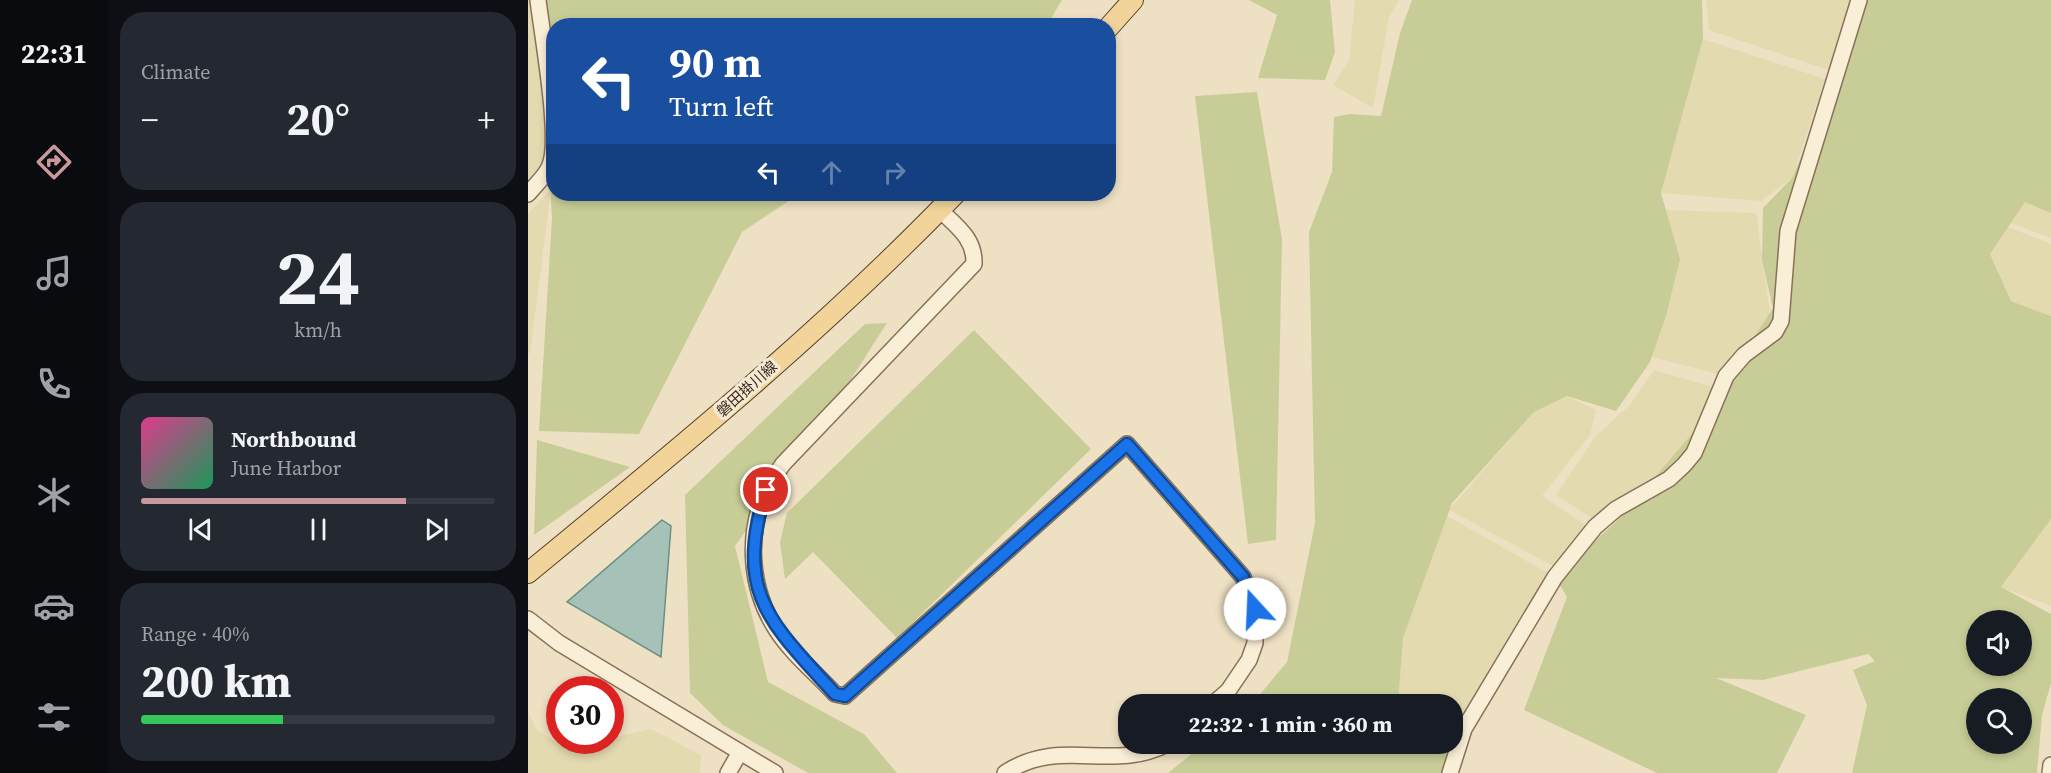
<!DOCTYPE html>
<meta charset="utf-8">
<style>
:root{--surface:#171b24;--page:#242831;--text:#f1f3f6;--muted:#9ea1a6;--line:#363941;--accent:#c9989c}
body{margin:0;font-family:"Source Serif 4","Noto Sans JP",serif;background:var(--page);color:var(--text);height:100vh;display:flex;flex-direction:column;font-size:22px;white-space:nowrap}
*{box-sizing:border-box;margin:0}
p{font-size:20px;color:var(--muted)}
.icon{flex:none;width:33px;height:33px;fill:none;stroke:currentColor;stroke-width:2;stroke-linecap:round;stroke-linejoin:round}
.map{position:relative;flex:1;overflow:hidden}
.details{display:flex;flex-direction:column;gap:12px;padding:12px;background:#0d0f14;width:420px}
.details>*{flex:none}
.hud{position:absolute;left:18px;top:18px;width:570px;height:183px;border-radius:24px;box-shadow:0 3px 9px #0003;background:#1a4fa0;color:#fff;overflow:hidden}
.fabs{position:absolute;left:1438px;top:610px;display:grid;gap:12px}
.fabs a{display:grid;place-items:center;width:66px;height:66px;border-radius:50%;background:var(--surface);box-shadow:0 3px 9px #0003;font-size:30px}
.speed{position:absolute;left:18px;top:676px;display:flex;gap:12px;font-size:30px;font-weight:700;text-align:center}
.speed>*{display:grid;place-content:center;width:78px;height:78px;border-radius:50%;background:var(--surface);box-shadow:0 3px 9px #0003;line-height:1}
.speed .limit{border:9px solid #d22;background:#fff;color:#111}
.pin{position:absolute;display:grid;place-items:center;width:51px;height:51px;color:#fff;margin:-26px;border:3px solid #fff;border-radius:50%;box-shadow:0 2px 6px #0007}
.me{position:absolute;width:66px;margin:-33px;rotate:340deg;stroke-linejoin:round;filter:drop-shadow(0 0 4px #0008)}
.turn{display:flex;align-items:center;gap:21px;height:126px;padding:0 24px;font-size:27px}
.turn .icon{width:78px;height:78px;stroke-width:2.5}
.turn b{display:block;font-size:42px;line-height:51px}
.lanes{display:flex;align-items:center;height:57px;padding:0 24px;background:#0003;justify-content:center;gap:30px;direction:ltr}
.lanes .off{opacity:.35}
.big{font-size:45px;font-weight:700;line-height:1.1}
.details .tile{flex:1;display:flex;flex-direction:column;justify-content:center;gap:9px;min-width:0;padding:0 21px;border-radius:24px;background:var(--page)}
.details .dial{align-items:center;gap:0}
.dial b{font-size:78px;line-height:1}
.song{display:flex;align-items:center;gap:18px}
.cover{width:72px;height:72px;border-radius:9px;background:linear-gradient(135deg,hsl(330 70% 55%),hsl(150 70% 35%))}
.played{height:6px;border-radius:3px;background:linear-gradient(90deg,var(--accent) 75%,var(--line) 75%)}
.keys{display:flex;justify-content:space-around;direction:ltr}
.heat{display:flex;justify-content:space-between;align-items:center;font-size:33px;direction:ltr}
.charge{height:9px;border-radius:4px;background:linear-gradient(90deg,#34c759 40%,var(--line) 0)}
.trip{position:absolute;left:590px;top:694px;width:345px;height:60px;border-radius:24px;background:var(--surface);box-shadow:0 3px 9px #0003;font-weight:700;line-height:60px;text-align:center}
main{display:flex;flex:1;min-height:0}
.dock{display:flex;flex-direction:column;width:108px;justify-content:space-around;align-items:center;background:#090b0e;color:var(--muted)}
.dock .icon{width:42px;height:42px}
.dock .on{color:var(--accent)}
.dock b{font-size:27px;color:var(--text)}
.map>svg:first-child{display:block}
.farmland{fill:#e4dab0}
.green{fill:#c8cd97;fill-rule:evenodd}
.water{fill:#a5c1b8;stroke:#6c8f85;stroke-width:1.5}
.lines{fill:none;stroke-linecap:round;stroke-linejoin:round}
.minor-casing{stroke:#897159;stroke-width:18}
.major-casing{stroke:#563f2e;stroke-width:22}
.minor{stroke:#f9eed6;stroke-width:15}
.major{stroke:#f2d49a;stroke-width:20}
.route-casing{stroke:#114b97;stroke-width:15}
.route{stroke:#1a73e8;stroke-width:10}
.labels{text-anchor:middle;stroke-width:6;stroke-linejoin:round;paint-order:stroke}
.street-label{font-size:15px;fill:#382a1e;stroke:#f6ead2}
</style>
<main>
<nav class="dock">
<b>22:31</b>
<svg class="icon on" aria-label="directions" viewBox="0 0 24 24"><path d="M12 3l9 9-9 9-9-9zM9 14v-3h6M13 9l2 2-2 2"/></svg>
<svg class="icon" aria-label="music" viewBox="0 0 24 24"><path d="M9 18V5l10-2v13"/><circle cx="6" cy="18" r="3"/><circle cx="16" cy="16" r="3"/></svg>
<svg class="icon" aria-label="phone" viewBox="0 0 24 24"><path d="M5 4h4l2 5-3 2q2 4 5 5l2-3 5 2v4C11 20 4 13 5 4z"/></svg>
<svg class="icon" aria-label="climate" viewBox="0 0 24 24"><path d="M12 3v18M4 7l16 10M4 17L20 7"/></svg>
<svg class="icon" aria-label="car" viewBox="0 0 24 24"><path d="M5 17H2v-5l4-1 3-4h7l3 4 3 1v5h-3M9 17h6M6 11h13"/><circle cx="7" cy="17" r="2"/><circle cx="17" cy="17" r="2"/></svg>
<svg class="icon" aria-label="filters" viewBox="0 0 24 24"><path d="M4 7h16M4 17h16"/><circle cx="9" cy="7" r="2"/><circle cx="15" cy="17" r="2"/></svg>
</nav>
<section class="details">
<div class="tile"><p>Climate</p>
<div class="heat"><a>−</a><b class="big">20°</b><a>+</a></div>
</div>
<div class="tile dial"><b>24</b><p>km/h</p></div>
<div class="tile">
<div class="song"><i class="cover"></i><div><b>Northbound</b><p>June Harbor</p></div></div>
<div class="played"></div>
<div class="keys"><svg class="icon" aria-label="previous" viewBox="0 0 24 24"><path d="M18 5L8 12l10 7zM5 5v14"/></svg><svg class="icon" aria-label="pause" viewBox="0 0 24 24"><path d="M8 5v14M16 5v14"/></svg><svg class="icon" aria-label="next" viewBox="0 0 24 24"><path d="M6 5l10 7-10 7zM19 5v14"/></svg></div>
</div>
<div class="tile"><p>Range · 40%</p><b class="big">200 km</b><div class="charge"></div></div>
</section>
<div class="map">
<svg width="1523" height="773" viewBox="0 0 1523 773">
<rect width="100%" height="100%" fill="#eee0c3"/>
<g class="farmland">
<path d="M 0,0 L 12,0 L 25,176 L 0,200 Z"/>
<path d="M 827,0 L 871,0 L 861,17 L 845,108 L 805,85 L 821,61 Z"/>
<path d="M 1178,0 L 1483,0 L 1331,2 L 1307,72 L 1181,30 Z"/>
<path d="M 1175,39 L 1297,79 L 1264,178 L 1233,201 L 1133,193 Z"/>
<path d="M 23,189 L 2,354 L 0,352 L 0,214 Z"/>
<path d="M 1497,201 L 1523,213 L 1523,238 L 1483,223 Z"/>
<path d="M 1136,210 L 1228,213 L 1242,313 L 1198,376 L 1124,357 L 1138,316 L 1152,259 Z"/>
<path d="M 1480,227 L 1523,244 L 1523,316 L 1483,301 L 1462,254 Z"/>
<path d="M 1126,370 L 1192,389 L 1166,453 L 1072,523 L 1028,495 L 1067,437 L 1102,405 Z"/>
<path d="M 1039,396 L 1068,410 L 1062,435 L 1014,496 L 1065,530 L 1033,570 L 921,510 L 1006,412 Z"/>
<path d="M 919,516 L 1027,577 L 995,631 L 924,734 L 924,705 L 870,705 L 875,638 Z"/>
<path d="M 1523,518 L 1523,606 L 1473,587 Z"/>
<path d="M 0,711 L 8,729 L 32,745 L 82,741 L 83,738 L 123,729 L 173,755 L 172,773 L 0,773 Z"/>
</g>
<g class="green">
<path d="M 17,0 L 534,0 L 519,25 L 26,26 L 26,194 L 271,194 L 214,232 L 111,434 L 11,431 L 24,219 L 14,33 Z"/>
<path d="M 721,0 L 802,0 L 807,52 L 797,80 L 730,78 L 749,15 Z"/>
<path d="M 884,0 L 1174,0 L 1175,39 L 1133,193 L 1152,259 L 1138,316 L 1122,362 L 1088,411 L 1039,396 L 1006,412 L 924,503 L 875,638 L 870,705 L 723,705 L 759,662 L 787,523 L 781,232 L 804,172 L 806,117 L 822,114 L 853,116 L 872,33 Z"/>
<path d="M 1335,0 L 1523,0 L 1523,213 L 1497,202 L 1462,254 L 1483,301 L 1523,316 L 1523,519 L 1473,587 L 1523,614 L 1523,683 L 1514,715 L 1509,773 L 1324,773 L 1339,705 L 1325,670 L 1347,661 L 1340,654 L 1235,680 L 1188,678 L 1278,715 L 1249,773 L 1129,773 L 996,710 L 1039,597 L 1027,577 L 1090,520 L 1181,414 L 1192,389 L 1245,308 L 1234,260 L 1235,208 L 1264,178 L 1337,9 ZM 1449,621 L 1494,621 L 1494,666 L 1449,666 ZM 1449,699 L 1494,699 L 1494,744 L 1449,744 Z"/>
<path d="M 729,92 L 754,239 L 748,540 L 720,544 L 667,96 Z"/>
<path d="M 359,323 L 297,420 L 207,546 L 240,682 L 336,734 L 369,773 L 280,773 L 195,725 L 162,693 L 157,495 L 337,324 Z"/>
<path d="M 446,330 L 563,449 L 369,638 L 285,552 L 257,579 L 252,542 L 259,513 Z"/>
<path d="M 9,440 L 102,467 L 6,535 Z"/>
<path d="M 676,744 L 868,744 L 868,749 L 922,750 L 914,773 L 640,773 Z"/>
</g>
<path class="water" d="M 134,520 L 143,526 L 133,657 L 39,602 Z"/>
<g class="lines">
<defs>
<g id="minor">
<path d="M 0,194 C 7,185 19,175 22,165 C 33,138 14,34 10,0"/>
<path d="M 411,209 C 428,226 447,238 446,264 L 255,464 C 249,473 242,482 238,491 C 218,535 222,589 248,629 C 263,653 288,673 307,694 L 317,696 L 599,444 L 715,577 L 727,609 L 727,643 L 721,660 L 700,691 L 684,705"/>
<path d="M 0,619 L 31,643 L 247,773"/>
<path d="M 200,773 L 212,752"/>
<path d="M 477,773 C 533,736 582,773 639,744"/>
<path d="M 922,773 L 936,729 L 1027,577 L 1067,527 L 1088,509 L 1141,479 L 1156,465 L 1166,453 L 1198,376 L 1216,355 L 1247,332 L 1253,321 L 1260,231 L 1331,0"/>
<path d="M 1522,773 L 1523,765"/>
</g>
<g id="major">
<path d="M 580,28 L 605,0"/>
<path d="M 0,573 C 147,452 295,331 427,194"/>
</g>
</defs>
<use href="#minor" class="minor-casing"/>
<use href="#major" class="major-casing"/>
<use href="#minor" class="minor"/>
<use href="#major" class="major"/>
</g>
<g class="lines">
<defs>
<path id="route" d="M 238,490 C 206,594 242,622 307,694 L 317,696 L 599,444 L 715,577 L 727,609"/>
</defs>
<use href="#route" class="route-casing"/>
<use href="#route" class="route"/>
</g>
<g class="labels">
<g class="street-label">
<text transform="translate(219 389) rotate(-42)" y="5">磐田掛川線</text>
</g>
</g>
</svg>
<div class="fabs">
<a><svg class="icon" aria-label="sound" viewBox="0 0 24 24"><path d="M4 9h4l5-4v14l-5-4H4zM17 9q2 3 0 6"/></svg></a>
<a><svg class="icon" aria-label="search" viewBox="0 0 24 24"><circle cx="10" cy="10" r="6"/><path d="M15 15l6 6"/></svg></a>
</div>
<div class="speed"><div class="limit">30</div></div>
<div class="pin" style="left:238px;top:490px;background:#d93025"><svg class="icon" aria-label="arrive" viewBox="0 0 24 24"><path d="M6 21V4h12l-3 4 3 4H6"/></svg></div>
<svg class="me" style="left:727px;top:609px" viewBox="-20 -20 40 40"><circle r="19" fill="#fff"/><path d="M0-13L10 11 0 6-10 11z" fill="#1a73e8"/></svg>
<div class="trip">22:32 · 1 min · 360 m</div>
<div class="hud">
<div class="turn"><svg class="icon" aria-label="left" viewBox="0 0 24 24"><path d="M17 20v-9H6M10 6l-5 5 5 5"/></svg><div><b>90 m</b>Turn left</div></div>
<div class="lanes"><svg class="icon" aria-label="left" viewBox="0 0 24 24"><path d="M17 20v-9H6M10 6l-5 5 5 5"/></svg><svg class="icon off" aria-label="ahead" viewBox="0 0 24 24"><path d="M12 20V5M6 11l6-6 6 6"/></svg><svg class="icon off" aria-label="right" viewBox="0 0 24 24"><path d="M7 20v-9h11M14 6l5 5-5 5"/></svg></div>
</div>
</div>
</main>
